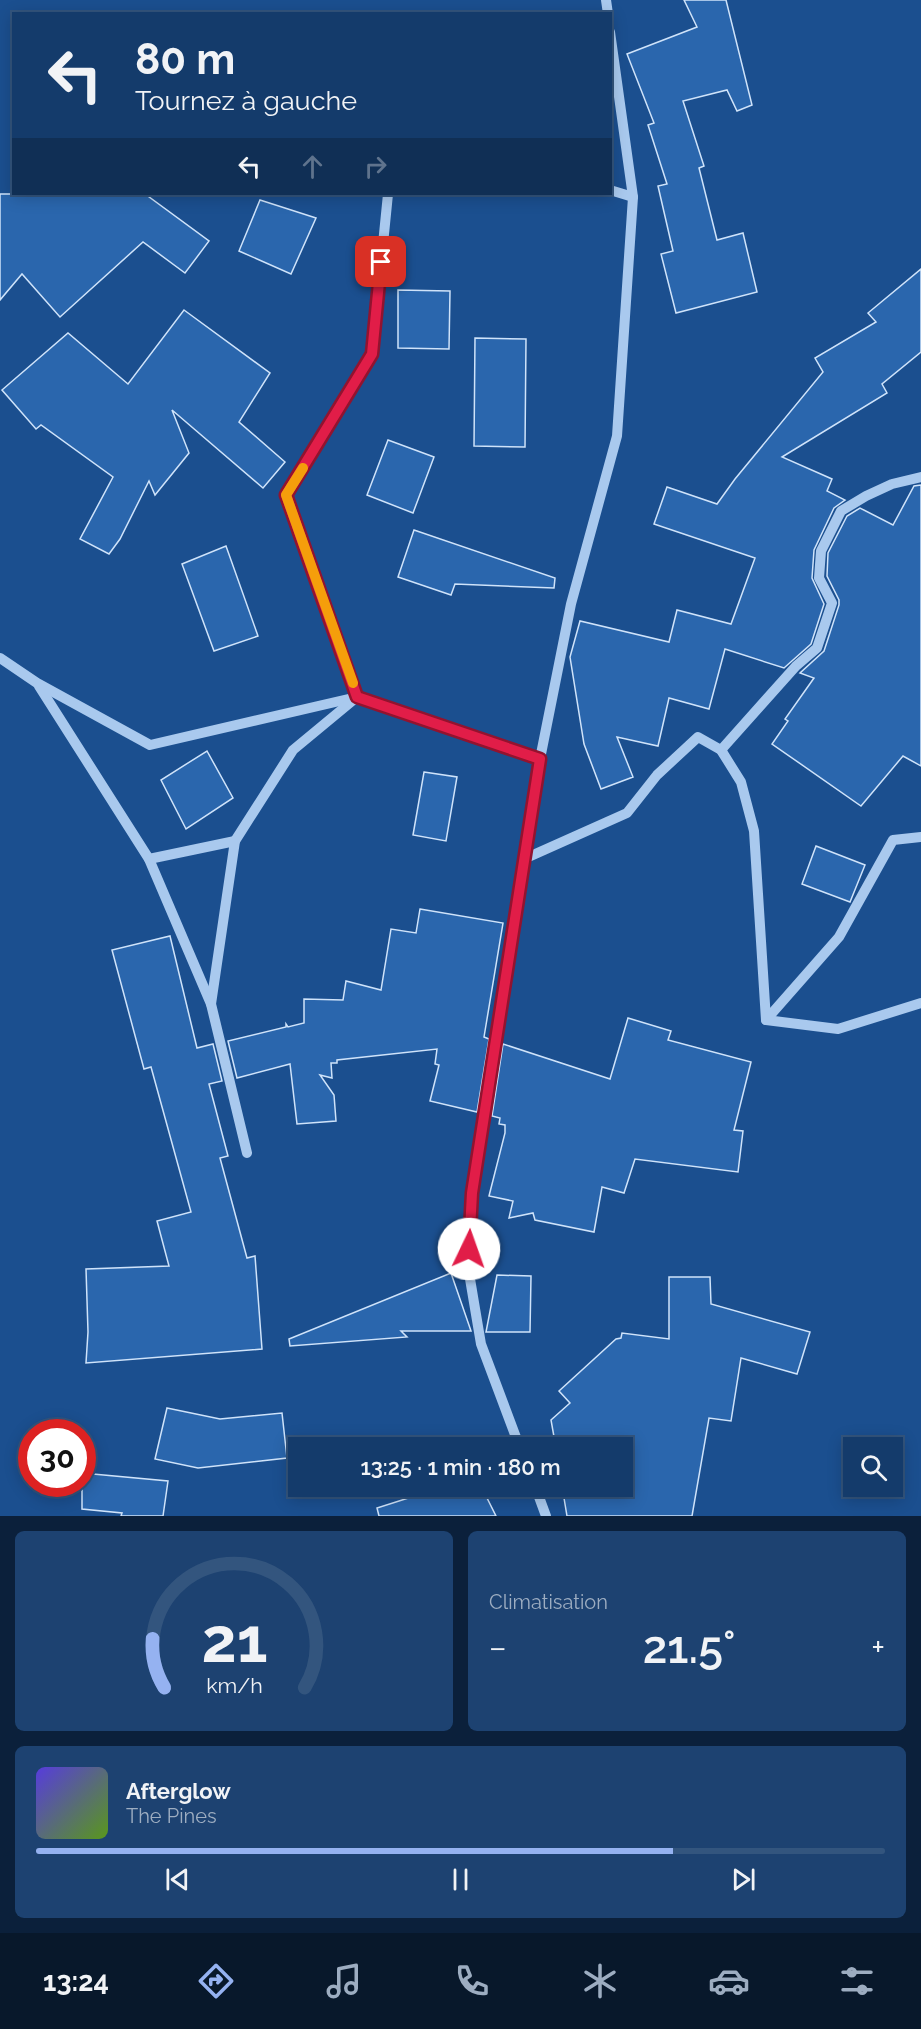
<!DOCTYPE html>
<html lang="fr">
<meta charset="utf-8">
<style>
:root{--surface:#143b6b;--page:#1d4271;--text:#f1f3f6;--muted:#9dadc1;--line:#33557e;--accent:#95b2f1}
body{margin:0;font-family:Raleway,sans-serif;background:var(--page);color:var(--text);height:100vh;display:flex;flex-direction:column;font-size:22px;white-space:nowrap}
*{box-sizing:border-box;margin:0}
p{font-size:20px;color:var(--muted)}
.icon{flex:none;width:33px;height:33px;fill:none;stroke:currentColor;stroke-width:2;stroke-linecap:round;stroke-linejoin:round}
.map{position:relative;height:1516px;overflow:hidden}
.sheet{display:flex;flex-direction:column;gap:15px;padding:15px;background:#0b203b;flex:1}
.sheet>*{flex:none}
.hud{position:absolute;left:12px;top:12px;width:600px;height:183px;border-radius:0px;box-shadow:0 3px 15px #0003,0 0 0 2px var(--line);background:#143b6b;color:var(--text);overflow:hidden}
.fabs{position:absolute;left:843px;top:1437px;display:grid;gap:12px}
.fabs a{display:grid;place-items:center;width:60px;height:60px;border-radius:0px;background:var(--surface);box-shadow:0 3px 15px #0003,0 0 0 2px var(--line);font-size:30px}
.speed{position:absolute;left:18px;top:1419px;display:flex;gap:12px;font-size:30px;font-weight:700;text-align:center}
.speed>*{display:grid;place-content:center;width:78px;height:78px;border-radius:50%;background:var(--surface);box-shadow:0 3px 15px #0003,0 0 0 2px var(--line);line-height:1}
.speed .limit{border:9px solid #d22;background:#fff;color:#111}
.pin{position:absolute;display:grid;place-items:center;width:51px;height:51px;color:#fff;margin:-26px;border-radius:12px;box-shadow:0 3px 9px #0006}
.me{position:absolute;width:66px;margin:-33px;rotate:3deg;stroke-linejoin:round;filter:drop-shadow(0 0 4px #0008)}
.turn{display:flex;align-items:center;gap:21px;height:126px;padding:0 24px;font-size:27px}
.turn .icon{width:78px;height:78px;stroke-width:2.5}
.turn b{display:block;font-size:42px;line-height:51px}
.lanes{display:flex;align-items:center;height:57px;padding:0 24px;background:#0003;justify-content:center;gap:30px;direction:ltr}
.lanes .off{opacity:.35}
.big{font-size:45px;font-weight:600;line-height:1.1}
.sheet .tile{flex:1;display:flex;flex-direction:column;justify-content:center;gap:9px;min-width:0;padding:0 21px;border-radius:9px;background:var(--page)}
.sheet .dial{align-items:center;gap:0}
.dial svg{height:156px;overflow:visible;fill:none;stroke:var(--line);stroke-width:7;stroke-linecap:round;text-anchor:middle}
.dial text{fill:var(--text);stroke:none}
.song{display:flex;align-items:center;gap:18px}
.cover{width:72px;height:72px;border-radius:9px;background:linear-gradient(135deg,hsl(250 70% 55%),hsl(90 70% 35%))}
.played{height:6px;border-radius:3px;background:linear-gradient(90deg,var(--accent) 75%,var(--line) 75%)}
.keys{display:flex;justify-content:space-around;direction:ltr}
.heat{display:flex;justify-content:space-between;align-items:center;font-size:33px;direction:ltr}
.sheet .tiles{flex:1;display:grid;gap:15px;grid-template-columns:1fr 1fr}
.tile:last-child{grid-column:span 2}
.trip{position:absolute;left:288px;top:1437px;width:345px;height:60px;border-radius:0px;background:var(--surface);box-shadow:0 3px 15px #0003,0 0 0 2px var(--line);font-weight:600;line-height:60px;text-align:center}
.menu{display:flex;height:96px;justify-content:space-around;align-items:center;background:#08182b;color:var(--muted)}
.menu .icon{width:42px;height:42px}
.menu .active{color:var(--accent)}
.menu b{font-size:27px;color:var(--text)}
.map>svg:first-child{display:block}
.building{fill:#2a66ad;stroke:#cfe3fa;stroke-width:1.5}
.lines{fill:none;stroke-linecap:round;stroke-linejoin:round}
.minor{stroke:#a9c9ee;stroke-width:10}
.route-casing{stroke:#92132f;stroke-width:15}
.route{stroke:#e11d48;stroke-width:10}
.slow{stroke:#f59e0b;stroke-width:10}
</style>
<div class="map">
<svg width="921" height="1516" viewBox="0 0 921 1516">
<rect width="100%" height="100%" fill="#1b4f8f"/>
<g class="building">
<path d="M 684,0 L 726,0 L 752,105 L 737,111 L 727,90 L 683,101 L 704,166 L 699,168 L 717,240 L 743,233 L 757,292 L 676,313 L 661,254 L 673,251 L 658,186 L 667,184 L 648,125 L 654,123 L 627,54 L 697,27 Z"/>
<path d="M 0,194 L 145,194 L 209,241 L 185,273 L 143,242 L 60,317 L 22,274 L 0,300 Z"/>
<path d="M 260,200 L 316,218 L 291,274 L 239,251 Z"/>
<path d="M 921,269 L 921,352 L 882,384 L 887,393 L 782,457 L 832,479 L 827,491 L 845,500 L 834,508 L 814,550 L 812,578 L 824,604 L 811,644 L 784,668 L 725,649 L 709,709 L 669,698 L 658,746 L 617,737 L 633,777 L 601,789 L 584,744 L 570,657 L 580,621 L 669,642 L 677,610 L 731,624 L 755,558 L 654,524 L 667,487 L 717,504 L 735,479 L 823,372 L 815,358 L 876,322 L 868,313 Z"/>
<path d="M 398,290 L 450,291 L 449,349 L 398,348 Z"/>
<path d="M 184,310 L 270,373 L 239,422 L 285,462 L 263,488 L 172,410 L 189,453 L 155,495 L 149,481 L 120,539 L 109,554 L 80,539 L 113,477 L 41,425 L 36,429 L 2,390 L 68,333 L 128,384 Z"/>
<path d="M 475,338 L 526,339 L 525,447 L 474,446 Z"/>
<path d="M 388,440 L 434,457 L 413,513 L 367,495 Z"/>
<path d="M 921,485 L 921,766 L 903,756 L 861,806 L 772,744 L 788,721 L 785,719 L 814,678 L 800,673 L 824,651 L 839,605 L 839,600 L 827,576 L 828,553 L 847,516 L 860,508 L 893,525 L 914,486 Z"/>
<path d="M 414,530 L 555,578 L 554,588 L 455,584 L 451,595 L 398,577 Z"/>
<path d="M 226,546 L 258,636 L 214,651 L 182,564 Z"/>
<path d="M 207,751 L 233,798 L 186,829 L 161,780 Z"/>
<path d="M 424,772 L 457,777 L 446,841 L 413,835 Z"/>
<path d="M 816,846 L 865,865 L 850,902 L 802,884 Z"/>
<path d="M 420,909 L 503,923 L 484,1037 L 489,1039 L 477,1112 L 430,1101 L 439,1065 L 435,1064 L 437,1049 L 337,1060 L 337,1063 L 331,1063 L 332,1078 L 320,1075 L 334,1095 L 336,1121 L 297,1124 L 290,1064 L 237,1078 L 228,1041 L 286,1027 L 286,1024 L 288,1027 L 304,1023 L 304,999 L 343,1000 L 346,981 L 381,990 L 391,929 L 416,933 Z"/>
<path d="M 170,936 L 197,1048 L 213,1044 L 222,1081 L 209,1084 L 228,1156 L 220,1158 L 247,1258 L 255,1256 L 262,1349 L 86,1363 L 88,1332 L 86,1269 L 169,1266 L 157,1221 L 191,1212 L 151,1067 L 144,1069 L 112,950 Z"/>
<path d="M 628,1018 L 671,1031 L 668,1040 L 751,1062 L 734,1130 L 743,1131 L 738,1172 L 635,1159 L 624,1193 L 602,1187 L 594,1232 L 535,1220 L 533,1213 L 509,1218 L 513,1201 L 489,1196 L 505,1133 L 505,1125 L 499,1124 L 500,1118 L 492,1116 L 503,1044 L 610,1079 Z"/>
<path d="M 451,1273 L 471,1331 L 401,1331 L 407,1337 L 290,1346 L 289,1339 Z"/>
<path d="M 497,1275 L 531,1276 L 530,1332 L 486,1332 Z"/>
<path d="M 669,1277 L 710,1277 L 711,1304 L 810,1332 L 797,1374 L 741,1358 L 731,1421 L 709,1418 L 692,1516 L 567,1516 L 562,1486 L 622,1486 L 622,1448 L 556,1448 L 551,1420 L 570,1403 L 559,1391 L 616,1339 L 621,1338 L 622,1333 L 669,1339 Z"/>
<path d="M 167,1408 L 220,1419 L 282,1413 L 287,1458 L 198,1468 L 155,1459 Z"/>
<path d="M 82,1473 L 168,1481 L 163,1516 L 121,1516 L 122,1513 L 82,1509 Z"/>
<path d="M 446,1486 L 481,1486 L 496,1516 L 379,1516 L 377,1508 Z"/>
</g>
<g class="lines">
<g class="minor">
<path d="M 606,0 L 608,14"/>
<path d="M 610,190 L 633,197"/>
<path d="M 0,658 L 37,683 L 150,745 L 357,697 L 540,759"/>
<path d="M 39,686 L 149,859 L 211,1004"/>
<path d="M 721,750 L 796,666 L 817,648 L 832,603 L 819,578 L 821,551 L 841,511 L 866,496 L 892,484 L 921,477"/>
<path d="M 149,859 L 235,841"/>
<path d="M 524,859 L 627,813 L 657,775 L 698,737 L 721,750 L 741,782 L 754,831 L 766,1020 L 838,1029 L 921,1003"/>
<path d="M 766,1020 L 839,937 L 893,840 L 921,837"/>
<path d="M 247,1153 L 211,1004 L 235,841 L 293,750 L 357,697 L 287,495 L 372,354 L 388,194"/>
<path d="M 520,1448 L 481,1344 L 468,1267 L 472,1193 L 540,759 L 571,604 L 617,436 L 633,197 L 610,32"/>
<path d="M 535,1486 L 546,1516"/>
</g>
</g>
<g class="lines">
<defs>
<path id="route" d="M 381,262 L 372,354 L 286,495 L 357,697 L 540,759 L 472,1193 L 469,1249"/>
</defs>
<use href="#route" class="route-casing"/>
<use href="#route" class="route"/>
<path class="slow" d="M 303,468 L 286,495 L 353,683"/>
</g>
</svg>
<div class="fabs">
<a><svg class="icon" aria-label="search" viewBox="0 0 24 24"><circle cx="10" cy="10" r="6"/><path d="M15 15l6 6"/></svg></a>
</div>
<div class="speed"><div class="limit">30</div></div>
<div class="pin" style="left:381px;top:262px;background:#d93025"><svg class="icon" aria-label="arrive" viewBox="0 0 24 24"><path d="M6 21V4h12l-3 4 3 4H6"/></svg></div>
<svg class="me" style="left:469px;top:1249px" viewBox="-20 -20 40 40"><circle r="19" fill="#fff"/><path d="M0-13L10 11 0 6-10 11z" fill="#e11d48"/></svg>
<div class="trip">13:25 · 1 min · 180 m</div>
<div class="hud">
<div class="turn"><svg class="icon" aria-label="left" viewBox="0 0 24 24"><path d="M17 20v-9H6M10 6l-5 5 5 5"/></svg><div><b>80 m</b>Tournez à gauche</div></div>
<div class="lanes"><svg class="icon" aria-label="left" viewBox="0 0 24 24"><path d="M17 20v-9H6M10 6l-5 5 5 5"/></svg><svg class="icon off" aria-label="ahead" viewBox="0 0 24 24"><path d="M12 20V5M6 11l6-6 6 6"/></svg><svg class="icon off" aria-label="right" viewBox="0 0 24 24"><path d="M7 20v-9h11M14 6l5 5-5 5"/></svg></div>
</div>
</div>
<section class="sheet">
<div class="tiles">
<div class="tile dial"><svg viewBox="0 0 100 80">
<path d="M14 69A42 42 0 1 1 86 69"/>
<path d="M14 69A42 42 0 0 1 8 44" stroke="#95b2f1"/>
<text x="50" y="56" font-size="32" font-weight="700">21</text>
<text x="50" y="72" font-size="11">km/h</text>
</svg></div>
<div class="tile"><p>Climatisation</p>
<div class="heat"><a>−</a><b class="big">21.5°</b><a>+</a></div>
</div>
<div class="tile">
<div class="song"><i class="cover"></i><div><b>Afterglow</b><p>The Pines</p></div></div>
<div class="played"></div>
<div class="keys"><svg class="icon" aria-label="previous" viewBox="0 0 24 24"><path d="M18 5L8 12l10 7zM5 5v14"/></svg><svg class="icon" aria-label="pause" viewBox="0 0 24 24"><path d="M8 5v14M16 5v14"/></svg><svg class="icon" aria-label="next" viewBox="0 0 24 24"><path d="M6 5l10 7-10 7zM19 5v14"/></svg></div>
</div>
</div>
</section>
<nav class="menu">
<b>13:24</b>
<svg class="icon active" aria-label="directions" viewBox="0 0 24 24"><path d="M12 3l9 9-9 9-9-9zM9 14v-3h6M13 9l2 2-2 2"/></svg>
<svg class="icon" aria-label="music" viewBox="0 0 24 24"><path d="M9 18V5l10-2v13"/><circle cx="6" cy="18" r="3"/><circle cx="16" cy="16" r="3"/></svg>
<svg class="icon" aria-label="phone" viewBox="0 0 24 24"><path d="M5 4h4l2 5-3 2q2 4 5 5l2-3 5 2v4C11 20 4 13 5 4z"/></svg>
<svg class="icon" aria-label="climate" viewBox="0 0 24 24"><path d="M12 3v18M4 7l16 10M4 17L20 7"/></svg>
<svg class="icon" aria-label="car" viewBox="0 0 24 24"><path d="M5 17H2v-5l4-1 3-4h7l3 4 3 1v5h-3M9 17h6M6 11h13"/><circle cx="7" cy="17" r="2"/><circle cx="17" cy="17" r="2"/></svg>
<svg class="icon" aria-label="filters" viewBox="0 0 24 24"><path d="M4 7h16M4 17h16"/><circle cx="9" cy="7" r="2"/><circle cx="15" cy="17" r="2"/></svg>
</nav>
